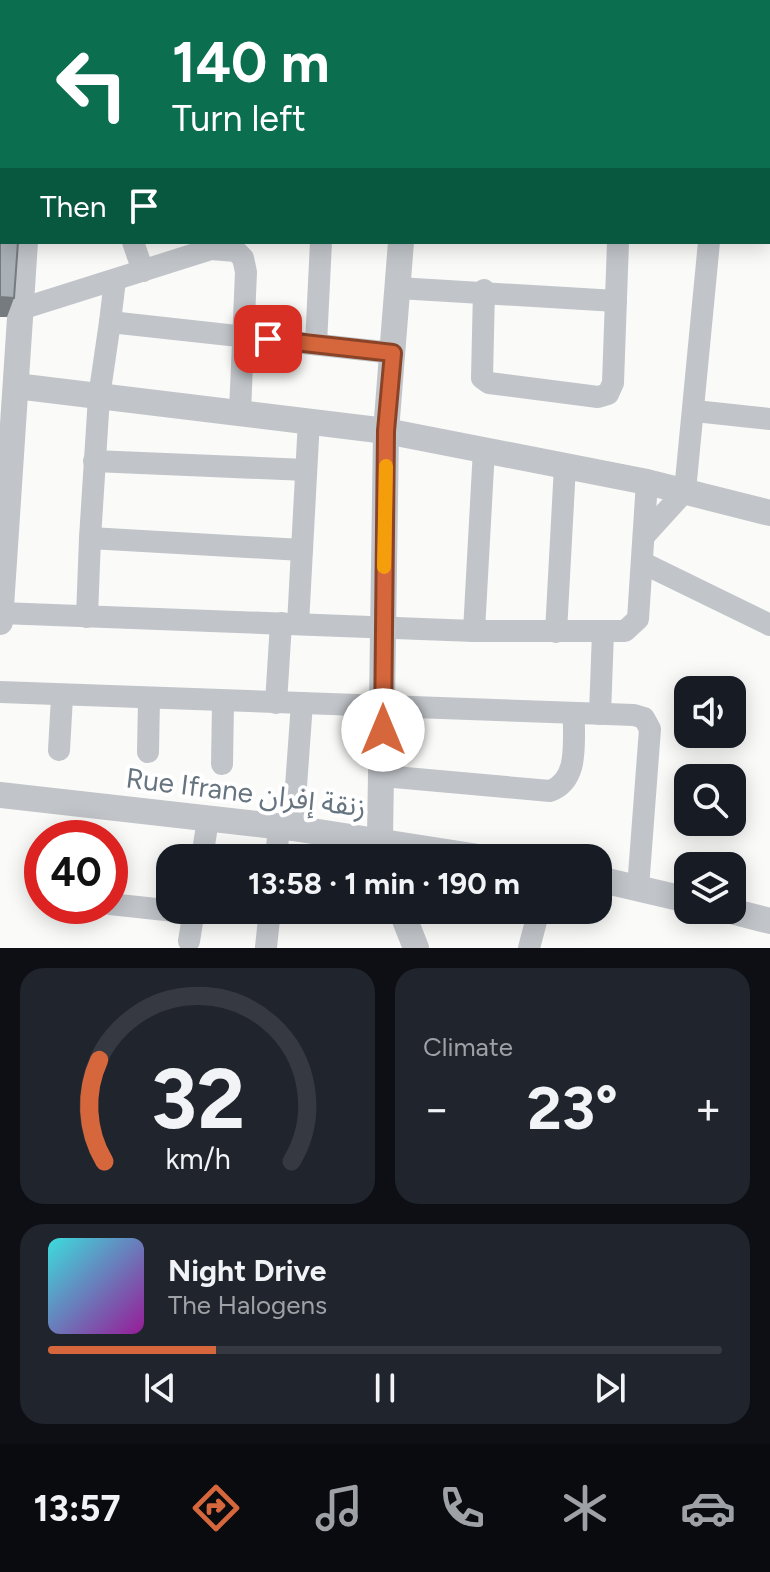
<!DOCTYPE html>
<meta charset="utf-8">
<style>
:root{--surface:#171b24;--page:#20242c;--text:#f1f3f6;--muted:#9ea1a6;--line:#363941;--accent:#d6673c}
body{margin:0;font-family:Figtree,"Noto Sans Arabic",sans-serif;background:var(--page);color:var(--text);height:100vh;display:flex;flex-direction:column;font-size:30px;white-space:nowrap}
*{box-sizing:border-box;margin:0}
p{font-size:26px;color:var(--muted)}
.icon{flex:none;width:44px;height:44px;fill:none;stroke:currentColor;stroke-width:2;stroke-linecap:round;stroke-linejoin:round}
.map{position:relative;height:948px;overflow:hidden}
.details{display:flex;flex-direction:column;gap:20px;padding:20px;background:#0d0f14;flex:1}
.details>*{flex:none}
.banner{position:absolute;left:0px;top:0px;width:770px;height:244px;box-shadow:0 4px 20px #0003;background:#0b6e4f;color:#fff;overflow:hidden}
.controls{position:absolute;left:674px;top:676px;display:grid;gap:16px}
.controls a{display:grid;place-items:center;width:72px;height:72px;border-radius:16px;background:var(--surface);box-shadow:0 4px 20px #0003;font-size:40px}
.speed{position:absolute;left:24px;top:820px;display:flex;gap:16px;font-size:40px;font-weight:700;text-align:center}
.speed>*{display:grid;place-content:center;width:104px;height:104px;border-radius:50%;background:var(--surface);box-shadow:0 4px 20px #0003;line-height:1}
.speed .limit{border:12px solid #d22;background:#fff;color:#111}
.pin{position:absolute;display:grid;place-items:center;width:68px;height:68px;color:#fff;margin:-34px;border-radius:16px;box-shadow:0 4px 12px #0006}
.me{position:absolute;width:88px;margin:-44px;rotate:0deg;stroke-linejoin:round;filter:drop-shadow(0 0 6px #0008)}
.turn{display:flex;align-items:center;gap:28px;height:168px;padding:0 40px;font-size:36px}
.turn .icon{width:104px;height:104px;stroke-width:2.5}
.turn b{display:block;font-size:56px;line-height:68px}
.then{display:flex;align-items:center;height:76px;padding:0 40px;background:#0003;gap:16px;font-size:30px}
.big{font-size:60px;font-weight:700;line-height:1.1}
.details .tile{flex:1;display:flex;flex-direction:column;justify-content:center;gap:12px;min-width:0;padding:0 28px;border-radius:24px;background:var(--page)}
.details .dial{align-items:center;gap:0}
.dial svg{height:208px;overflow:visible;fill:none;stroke:var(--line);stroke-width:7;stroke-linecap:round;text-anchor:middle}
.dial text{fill:var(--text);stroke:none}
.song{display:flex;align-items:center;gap:24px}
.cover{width:96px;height:96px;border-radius:12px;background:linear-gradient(135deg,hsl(180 70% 55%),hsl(300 70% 35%))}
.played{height:8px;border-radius:4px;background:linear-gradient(90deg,var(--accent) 25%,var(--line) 25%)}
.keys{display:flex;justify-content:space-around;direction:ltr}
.heat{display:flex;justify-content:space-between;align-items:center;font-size:44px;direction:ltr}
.details .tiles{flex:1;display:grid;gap:20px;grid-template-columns:1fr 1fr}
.tile:last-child{grid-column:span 2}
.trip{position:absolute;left:156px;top:844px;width:456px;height:80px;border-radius:24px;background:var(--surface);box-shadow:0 4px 20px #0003;font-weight:700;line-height:80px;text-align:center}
.dock{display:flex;height:128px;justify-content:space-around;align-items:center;background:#090b0e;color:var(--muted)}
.dock .icon{width:56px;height:56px}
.dock .selected{color:var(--accent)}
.dock b{font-size:36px;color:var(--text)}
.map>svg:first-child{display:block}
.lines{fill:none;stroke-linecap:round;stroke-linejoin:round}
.minor{stroke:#c1c5c9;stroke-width:22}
.tertiary{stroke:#c1c5c9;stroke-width:26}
.shaded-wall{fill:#767b7f}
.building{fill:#a9b0b6;stroke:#767b7f;stroke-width:2}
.route-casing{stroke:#8b4327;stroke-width:20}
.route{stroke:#d6673c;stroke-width:14}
.slow{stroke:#f59e0b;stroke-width:14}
.labels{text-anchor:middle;stroke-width:8;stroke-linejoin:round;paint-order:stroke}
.street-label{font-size:28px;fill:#667480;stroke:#fff}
</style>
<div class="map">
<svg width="770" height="948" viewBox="0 0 770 948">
<rect width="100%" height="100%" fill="#fafaf8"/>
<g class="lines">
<g class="minor">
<path d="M 115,0 L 116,2"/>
<path d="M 153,0 L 154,2"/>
<path d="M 254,0 L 255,2"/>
<path d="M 671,2 L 671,0"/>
<path d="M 0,47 L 2,46"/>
<path d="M 768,105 L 770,105"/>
<path d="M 133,242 L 143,271"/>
<path d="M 115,280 L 110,322 L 393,353"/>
<path d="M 398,288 L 616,301"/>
<path d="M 484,290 L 482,378 L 489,383 L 598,397 L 608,394 L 613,383 L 618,242"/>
<path d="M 21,309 L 211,249 L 236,251 L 243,258 L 246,272 L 240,412"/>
<path d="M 316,344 L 321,242"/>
<path d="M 695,411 L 770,419"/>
<path d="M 94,461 L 306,470"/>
<path d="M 644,536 L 685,491 L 709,242"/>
<path d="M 90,538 L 99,397 L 110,322"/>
<path d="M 643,563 L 770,625"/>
<path d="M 1,613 L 474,631 L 625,631 L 638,619 L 647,482"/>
<path d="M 87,617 L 90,538 L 302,550"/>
<path d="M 298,624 L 309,420"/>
<path d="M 474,631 L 484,449"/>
<path d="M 556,632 L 565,466"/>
<path d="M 0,692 L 634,715 L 644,718 L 650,729 L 638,888"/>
<path d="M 276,703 L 281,623"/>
<path d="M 600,714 L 603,632"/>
<path d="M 59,750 L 62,697"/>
<path d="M 148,752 L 149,700"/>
<path d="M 222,764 L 223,703"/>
<path d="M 383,776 L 550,791 C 580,780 573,741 574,714"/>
<path d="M 293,828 L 302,703"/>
<path d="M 202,858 L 208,819"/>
<path d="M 276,858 L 279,827"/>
<path d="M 110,904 L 193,913"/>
<path d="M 189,941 L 194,910"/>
<path d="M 266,947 L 270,910"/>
<path d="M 529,948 L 539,910"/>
</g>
<g class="tertiary">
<path d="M 60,2 L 63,0"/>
<path d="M 414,2 L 414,0"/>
<path d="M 768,174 L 770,175"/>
<path d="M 16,386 L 386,431 L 647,482 L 770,513"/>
<path d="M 0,622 L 25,242"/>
<path d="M 0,795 L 293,828 L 485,858"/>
<path d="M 385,858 L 380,840 L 386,431 L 401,242"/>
<path d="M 598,879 L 688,900"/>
<path d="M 401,910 L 416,948"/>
<path d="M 727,910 L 770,921"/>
</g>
</g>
<path class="shaded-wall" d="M 0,297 L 14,298 L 7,317 L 0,317 Z"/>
<path class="building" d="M 0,230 L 2,230 L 2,242 L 18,242 L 14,298 L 0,297 Z"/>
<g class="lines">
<defs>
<path id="route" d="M 268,339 L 393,353 L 386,431 L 383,730"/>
</defs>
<use href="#route" class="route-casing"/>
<use href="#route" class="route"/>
<path class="slow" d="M 384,567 L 386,466"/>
</g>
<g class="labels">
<g class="street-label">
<text transform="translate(246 792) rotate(7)" y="10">Rue Ifrane زنقة إفران</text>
</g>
</g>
</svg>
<div class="controls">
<a><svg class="icon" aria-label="sound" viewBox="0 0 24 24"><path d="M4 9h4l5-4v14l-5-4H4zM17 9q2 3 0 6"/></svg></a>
<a><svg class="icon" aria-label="search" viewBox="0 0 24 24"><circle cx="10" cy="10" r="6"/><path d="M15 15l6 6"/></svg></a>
<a><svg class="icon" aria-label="layers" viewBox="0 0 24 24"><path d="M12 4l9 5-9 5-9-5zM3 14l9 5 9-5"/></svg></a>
</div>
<div class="speed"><div class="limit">40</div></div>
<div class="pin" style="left:268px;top:339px;background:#d93025"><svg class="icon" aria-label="arrive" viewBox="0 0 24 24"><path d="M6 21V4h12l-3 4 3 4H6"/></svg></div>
<svg class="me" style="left:383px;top:730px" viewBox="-20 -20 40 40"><circle r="19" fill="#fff"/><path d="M0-13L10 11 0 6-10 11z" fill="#d6673c"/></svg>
<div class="trip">13:58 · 1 min · 190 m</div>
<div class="banner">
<div class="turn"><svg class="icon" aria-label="left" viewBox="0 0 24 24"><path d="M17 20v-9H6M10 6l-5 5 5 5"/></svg><div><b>140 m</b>Turn left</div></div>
<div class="then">Then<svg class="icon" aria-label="arrive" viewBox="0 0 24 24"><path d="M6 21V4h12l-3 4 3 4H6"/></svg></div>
</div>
</div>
<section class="details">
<div class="tiles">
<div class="tile dial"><svg viewBox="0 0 100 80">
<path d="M14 69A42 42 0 1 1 86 69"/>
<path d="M14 69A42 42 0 0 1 12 30" stroke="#d6673c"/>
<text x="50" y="56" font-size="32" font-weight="700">32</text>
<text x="50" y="72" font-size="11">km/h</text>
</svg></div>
<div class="tile"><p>Climate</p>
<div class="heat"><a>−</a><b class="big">23°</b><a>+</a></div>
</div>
<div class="tile">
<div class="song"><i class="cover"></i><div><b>Night Drive</b><p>The Halogens</p></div></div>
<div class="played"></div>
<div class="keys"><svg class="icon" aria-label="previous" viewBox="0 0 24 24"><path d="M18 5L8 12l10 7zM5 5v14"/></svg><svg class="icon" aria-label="pause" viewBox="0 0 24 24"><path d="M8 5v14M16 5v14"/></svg><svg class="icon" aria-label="next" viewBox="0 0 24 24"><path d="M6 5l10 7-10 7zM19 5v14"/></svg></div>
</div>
</div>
</section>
<nav class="dock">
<b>13:57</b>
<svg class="icon selected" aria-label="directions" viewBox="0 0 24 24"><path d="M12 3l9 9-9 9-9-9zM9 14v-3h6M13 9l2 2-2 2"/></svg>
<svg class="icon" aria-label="music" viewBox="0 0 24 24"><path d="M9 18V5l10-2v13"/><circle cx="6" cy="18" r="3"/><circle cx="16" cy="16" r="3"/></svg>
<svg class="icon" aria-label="phone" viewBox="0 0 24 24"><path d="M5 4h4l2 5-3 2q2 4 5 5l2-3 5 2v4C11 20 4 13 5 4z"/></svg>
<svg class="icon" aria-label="climate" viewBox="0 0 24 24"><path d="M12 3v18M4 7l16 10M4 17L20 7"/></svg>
<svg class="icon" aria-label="car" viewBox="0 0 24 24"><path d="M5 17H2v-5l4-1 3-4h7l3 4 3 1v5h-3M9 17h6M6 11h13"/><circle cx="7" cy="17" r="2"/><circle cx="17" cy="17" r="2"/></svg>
</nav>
